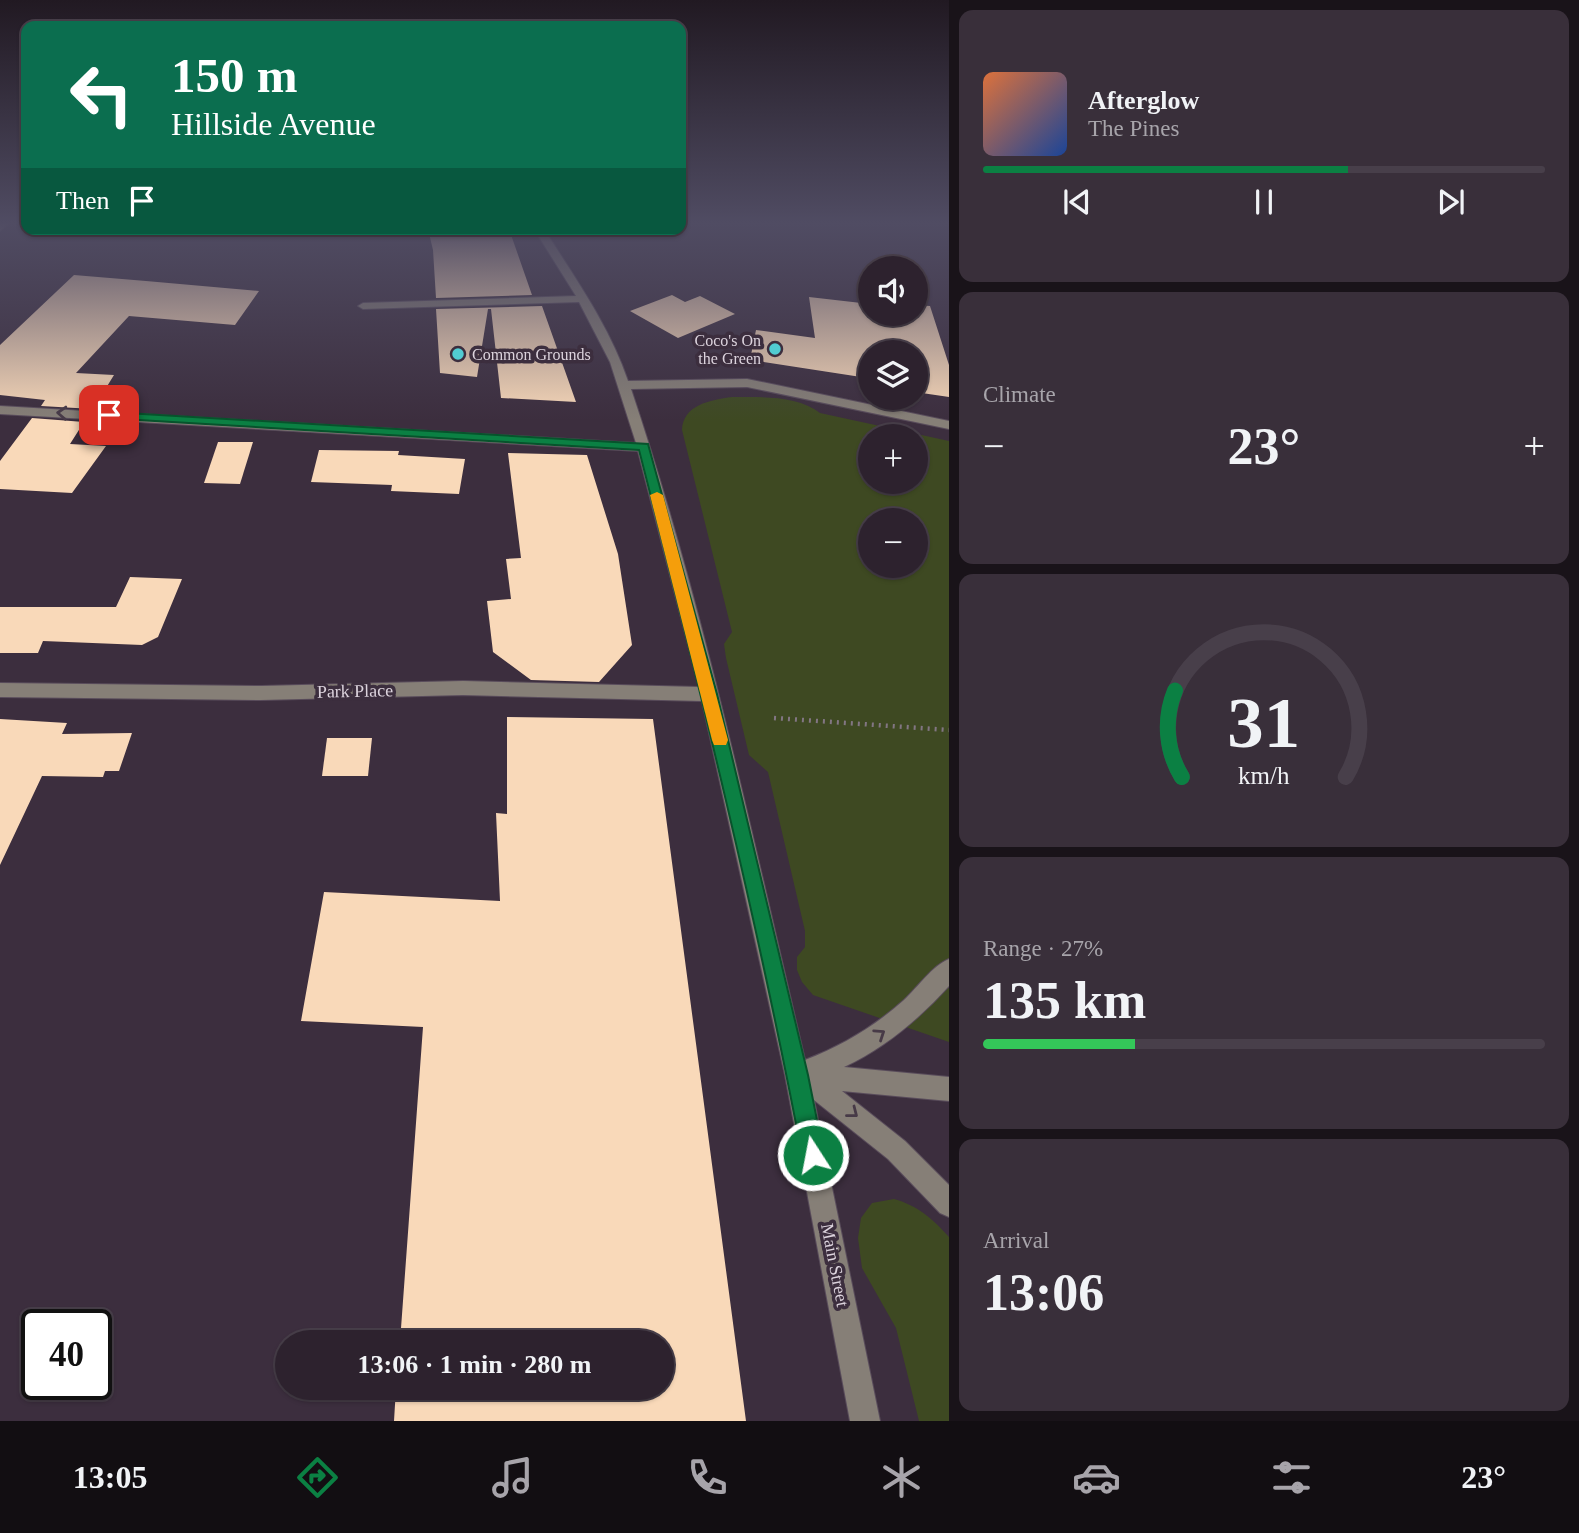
<!DOCTYPE html>
<meta charset="utf-8">
<style>
:root{--surface:#2d222e;--page:#392f3a;--text:#f1f3f6;--muted:#a7a4aa;--line:#483f4a;--accent:#0b8043}
body{margin:0;font-family:Georgia,serif;background:var(--page);color:var(--text);height:100vh;display:flex;flex-direction:column;font-size:26px;white-space:nowrap}
*{box-sizing:border-box;margin:0}
p{font-size:23px;color:var(--muted)}
.icon{flex:none;width:38px;height:38px;fill:none;stroke:currentColor;stroke-width:2;stroke-linecap:round;stroke-linejoin:round}
.map{position:relative;flex:1;overflow:hidden}
.details{display:flex;flex-direction:column;gap:10px;padding:10px;background:#191319;width:630px}
.details>*{flex:none}
.guide{position:absolute;left:21px;top:21px;width:665px;height:214px;border-radius:14px;box-shadow:0 2px 5px #0004,0 0 0 2px var(--line);background:#0b6e4f;color:#fff;overflow:hidden}
.tools{position:absolute;left:858px;top:256px;display:grid;gap:14px}
.tools a{display:grid;place-items:center;width:70px;height:70px;border-radius:50%;background:var(--surface);box-shadow:0 2px 5px #0004,0 0 0 2px var(--line);font-size:35px}
.speed{position:absolute;left:21px;top:1309px;display:flex;gap:14px;font-size:35px;font-weight:700;text-align:center}
.speed>*{display:grid;place-content:center;width:91px;height:91px;border-radius:50%;background:var(--surface);box-shadow:0 2px 5px #0004,0 0 0 2px var(--line);line-height:1}
.speed .limit{border:4px solid #111;border-radius:10px;background:#fff;color:#111}
.pin{position:absolute;display:grid;place-items:center;width:60px;height:60px;color:#fff;margin:-30px;border-radius:14px;box-shadow:0 4px 10px #0006}
.me{position:absolute;width:77px;margin:-38px;rotate:349deg;stroke-linejoin:round;filter:drop-shadow(0 0 5px #0008)}
.turn{display:flex;align-items:center;gap:24px;height:147px;padding:0 35px;font-size:32px}
.turn .icon{width:91px;height:91px;stroke-width:2.5}
.turn b{display:block;font-size:49px;line-height:60px}
.then{display:flex;align-items:center;height:66px;padding:0 35px;background:#0003;gap:14px;font-size:26px}
.big{font-size:52px;font-weight:700;line-height:1.1}
.details .widget{flex:1;display:flex;flex-direction:column;justify-content:center;gap:10px;min-width:0;padding:0 24px;border-radius:14px;background:var(--page)}
.details .dial{align-items:center;gap:0}
.dial svg{height:182px;overflow:visible;fill:none;stroke:var(--line);stroke-width:7;stroke-linecap:round;text-anchor:middle}
.dial text{fill:var(--text);stroke:none}
.song{display:flex;align-items:center;gap:21px}
.cover{width:84px;height:84px;border-radius:10px;background:linear-gradient(135deg,hsl(20 70% 55%),hsl(220 70% 35%))}
.played{height:7px;border-radius:4px;background:linear-gradient(90deg,var(--accent) 65%,var(--line) 65%)}
.keys{display:flex;justify-content:space-around;direction:ltr}
.heat{display:flex;justify-content:space-between;align-items:center;font-size:38px;direction:ltr}
.charge{height:10px;border-radius:5px;background:linear-gradient(90deg,#34c759 27%,var(--line) 0)}
.trip{position:absolute;left:275px;top:1330px;width:399px;height:70px;border-radius:35px;background:var(--surface);box-shadow:0 2px 5px #0004,0 0 0 2px var(--line);font-weight:700;line-height:70px;text-align:center}
.menu{display:flex;height:112px;justify-content:space-around;align-items:center;background:#120e12;color:var(--muted)}
.menu .icon{width:49px;height:49px}
.menu .on{color:var(--accent)}
.menu b{font-size:32px;color:var(--text)}
main{display:flex;flex:1;min-height:0}
.map>svg:first-child{display:block}
.green{fill:#3e4922;fill-rule:evenodd}
.building{fill:#f9d9b9}
.lines{fill:none;stroke-linecap:round;stroke-linejoin:round}
.minor-casing{stroke:#594c5b;stroke-width:2}
.path{stroke:#827683;stroke-width:4.5;stroke-dasharray:2 5;stroke-linecap:butt}
.minor{fill:#867f77;fill-rule:evenodd}
.oneway{stroke:#473a47}
.route{fill:#0b8043;stroke:#07532c;stroke-width:2}
.slow{fill:#f59e0b}
.poi-dot{fill:#51ccd2;stroke:#3c2e3e;stroke-width:2.5}
.labels{text-anchor:middle;stroke-width:7;stroke-linejoin:round;paint-order:stroke}
.far-poi-label{font-size:16px;fill:#dcd3dd;stroke:#3c2e3e;text-anchor:end}
.street-label{font-size:18px;fill:#dcd3dd;stroke:#3c2e3e}
</style>
<main>
<div class="map">
<svg width="949" height="1421" viewBox="0 0 949 1421">
<rect width="100%" height="100%" fill="#3c2e3e"/>
<g class="green">
<path d="M 732,397 C 760,397 798,395 820,413 L 949,441 L 949,1042 L 813,995 L 802,982 L 797,970 L 797,957 L 805,947 L 805,931 L 768,772 L 749,755 L 726,658 L 724,644 L 732,632 L 682,430 C 683,405 710,400 732,397 ZM 870,436 L 915,436 L 915,481 L 870,481 ZM 870,520 L 915,520 L 915,565 L 870,565 Z"/>
<path d="M 894,1199 C 918,1206 932,1218 949,1237 L 949,1421 L 919,1421 L 896,1328 L 862,1268 L 858,1238 L 861,1218 L 872,1203 Z"/>
</g>
<g class="building">
<path d="M 428,229 L 509,229 L 532,295 L 436,298 L 433,250 Z"/>
<path d="M 74,275 L 146,281 L 259,291 L 235,325 L 129,316 L 76,373 L 114,375 L 93,409 L 41,406 L 45,400 L 0,395 L 0,345 Z"/>
<path d="M 672,295 L 685,302 L 700,296 L 735,314 L 678,338 L 630,311 Z"/>
<path d="M 809,297 L 870,304 L 870,313 L 915,313 L 915,305 L 930,306 L 949,365 L 949,397 L 915,392 L 915,352 L 870,352 L 870,368 L 864,366 L 861,377 L 750,360 L 756,330 L 815,338 Z"/>
<path d="M 542,306 L 576,402 L 501,398 L 491,309 L 488,309 L 477,377 L 440,373 L 436,309 Z"/>
<path d="M 32,418 L 84,422 L 70,444 L 106,446 L 72,493 L 0,489 L 0,461 Z"/>
<path d="M 218,442 L 253,442 L 240,484 L 204,483 Z"/>
<path d="M 319,450 L 399,451 L 398,455 L 465,459 L 459,494 L 391,491 L 392,485 L 311,482 Z"/>
<path d="M 508,453 L 587,455 L 618,554 L 632,645 L 599,682 L 531,680 L 493,652 L 487,601 L 511,599 L 506,559 L 521,558 Z"/>
<path d="M 130,577 L 182,579 L 158,637 L 142,645 L 43,641 L 38,653 L 0,653 L 0,607 L 116,607 Z"/>
<path d="M 507,717 L 653,719 L 746,1421 L 394,1421 L 396,1388 L 662,1388 L 662,1342 L 400,1342 L 423,1027 L 301,1021 L 324,892 L 500,901 L 496,813 L 507,814 Z"/>
<path d="M 0,719 L 67,723 L 62,734 L 132,733 L 119,771 L 105,771 L 103,777 L 42,776 L 0,865 Z"/>
<path d="M 327,738 L 372,738 L 368,776 L 322,776 Z"/>
</g>
<g class="lines">
<defs>
<g id="minor">
<path d="M 0,222 L 10,222 L 0,231 Z"/>
<path d="M 534,229 L 544,229 C 575,278 610,327 628,381 L 747,379 L 949,421 L 949,429 L 747,387 L 631,389 C 704,607 752,836 805,1060 C 842,1046 875,1026 904,1000 C 918,987 932,966 949,959 L 949,986 C 919,1019 885,1048 844,1067 L 949,1077 L 949,1101 L 842,1091 L 905,1141 L 949,1185 L 949,1217 L 940,1213 L 888,1159 L 814,1100 L 880,1421 L 850,1421 L 785,1075 L 702,701 L 463,695 L 261,700 L 0,697 L 0,683 L 261,686 L 463,681 L 699,687 L 638,451 L 0,414 L 0,406 L 636,443 L 610,362 L 579,302 L 363,309 L 358,306 L 363,303 L 576,296 Z"/>
</g>
</defs>
<use href="#minor" class="minor-casing"/>
<path class="path" d="M 774,718 L 949,730"/>
<use href="#minor" class="minor"/>
</g>
<defs><path id="oneway-chevron" d="M-2-3.5L2.5 0L-2 3.5" fill="none" stroke-width="1.6" stroke-linecap="round" stroke-linejoin="round" transform="scale(1.75)"/></defs>
<g class="oneway">
<use href="#oneway-chevron" transform="translate(62 413) rotate(-177)"/>
<use href="#oneway-chevron" transform="translate(880 1034) rotate(-34)"/>
<use href="#oneway-chevron" transform="translate(853 1113) rotate(38)"/>
</g>
<linearGradient id="sky" x2="0" y2="1"><stop stop-color="#211922"/><stop offset="0.53" stop-color="#504c63"/><stop offset="1" stop-color="#504c63" stop-opacity="0"/></linearGradient>
<rect width="949" height="421" fill="url(#sky)"/>
<path class="route" d="M 109,412 L 648,444 L 717,694 L 808,1075 L 824,1155 L 821,1163 L 813,1166 L 805,1163 L 802,1155 C 757,918 699,684 639,450 L 105,418 L 104,415 Z"/>
<path class="slow" d="M 657,492 L 663,495 L 728,740 L 726,745 L 714,745 L 712,740 L 650,495 Z"/>
<g class="poi-dot">
<circle cx="775" cy="349" r="7"/>
<circle cx="458" cy="354" r="7"/>
</g>
<g class="labels">
<g class="far-poi-label">
<text x="761" y="346">Coco's On<tspan x="761" dy="18">the Green</tspan></text>
<text x="472" y="360" text-anchor="start">Common Grounds</text>
</g>
<g class="street-label">
<text transform="translate(355 691) rotate(-1)" y="6">Park Place</text>
<text transform="translate(835 1265) rotate(79)" y="6">Main Street</text>
</g>
</g>
</svg>
<div class="tools">
<a><svg class="icon" aria-label="sound" viewBox="0 0 24 24"><path d="M4 9h4l5-4v14l-5-4H4zM17 9q2 3 0 6"/></svg></a>
<a><svg class="icon" aria-label="layers" viewBox="0 0 24 24"><path d="M12 4l9 5-9 5-9-5zM3 14l9 5 9-5"/></svg></a>
<a>+</a>
<a>−</a>
</div>
<div class="speed"><div class="limit">40</div></div>
<div class="pin" style="left:109px;top:415px;background:#d93025"><svg class="icon" aria-label="arrive" viewBox="0 0 24 24"><path d="M6 21V4h12l-3 4 3 4H6"/></svg></div>
<svg class="me" style="left:813px;top:1155px" viewBox="-20 -20 40 40"><circle r="17" fill="#0b8043" stroke="#fff" stroke-width="3"/><path d="M0-11L8 9 0 5-8 9z" fill="#fff"/></svg>
<div class="trip">13:06 · 1 min · 280 m</div>
<div class="guide">
<div class="turn"><svg class="icon" aria-label="left" viewBox="0 0 24 24"><path d="M17 20v-9H6M10 6l-5 5 5 5"/></svg><div><b>150 m</b>Hillside Avenue</div></div>
<div class="then">Then<svg class="icon" aria-label="arrive" viewBox="0 0 24 24"><path d="M6 21V4h12l-3 4 3 4H6"/></svg></div>
</div>
</div>
<section class="details">
<div class="widget">
<div class="song"><i class="cover"></i><div><b>Afterglow</b><p>The Pines</p></div></div>
<div class="played"></div>
<div class="keys"><svg class="icon" aria-label="previous" viewBox="0 0 24 24"><path d="M18 5L8 12l10 7zM5 5v14"/></svg><svg class="icon" aria-label="pause" viewBox="0 0 24 24"><path d="M8 5v14M16 5v14"/></svg><svg class="icon" aria-label="next" viewBox="0 0 24 24"><path d="M6 5l10 7-10 7zM19 5v14"/></svg></div>
</div>
<div class="widget"><p>Climate</p>
<div class="heat"><a>−</a><b class="big">23°</b><a>+</a></div>
</div>
<div class="widget dial"><svg viewBox="0 0 100 80">
<path d="M14 69A42 42 0 1 1 86 69"/>
<path d="M14 69A42 42 0 0 1 11 31" stroke="#0b8043"/>
<text x="50" y="56" font-size="32" font-weight="700">31</text>
<text x="50" y="72" font-size="11">km/h</text>
</svg></div>
<div class="widget"><p>Range · 27%</p><b class="big">135 km</b><div class="charge"></div></div>
<div class="widget"><p>Arrival</p><b class="big">13:06</b></div>
</section>
</main>
<nav class="menu">
<b>13:05</b>
<svg class="icon on" aria-label="directions" viewBox="0 0 24 24"><path d="M12 3l9 9-9 9-9-9zM9 14v-3h6M13 9l2 2-2 2"/></svg>
<svg class="icon" aria-label="music" viewBox="0 0 24 24"><path d="M9 18V5l10-2v13"/><circle cx="6" cy="18" r="3"/><circle cx="16" cy="16" r="3"/></svg>
<svg class="icon" aria-label="phone" viewBox="0 0 24 24"><path d="M5 4h4l2 5-3 2q2 4 5 5l2-3 5 2v4C11 20 4 13 5 4z"/></svg>
<svg class="icon" aria-label="climate" viewBox="0 0 24 24"><path d="M12 3v18M4 7l16 10M4 17L20 7"/></svg>
<svg class="icon" aria-label="car" viewBox="0 0 24 24"><path d="M5 17H2v-5l4-1 3-4h7l3 4 3 1v5h-3M9 17h6M6 11h13"/><circle cx="7" cy="17" r="2"/><circle cx="17" cy="17" r="2"/></svg>
<svg class="icon" aria-label="filters" viewBox="0 0 24 24"><path d="M4 7h16M4 17h16"/><circle cx="9" cy="7" r="2"/><circle cx="15" cy="17" r="2"/></svg>
<b>23°</b>
</nav>
